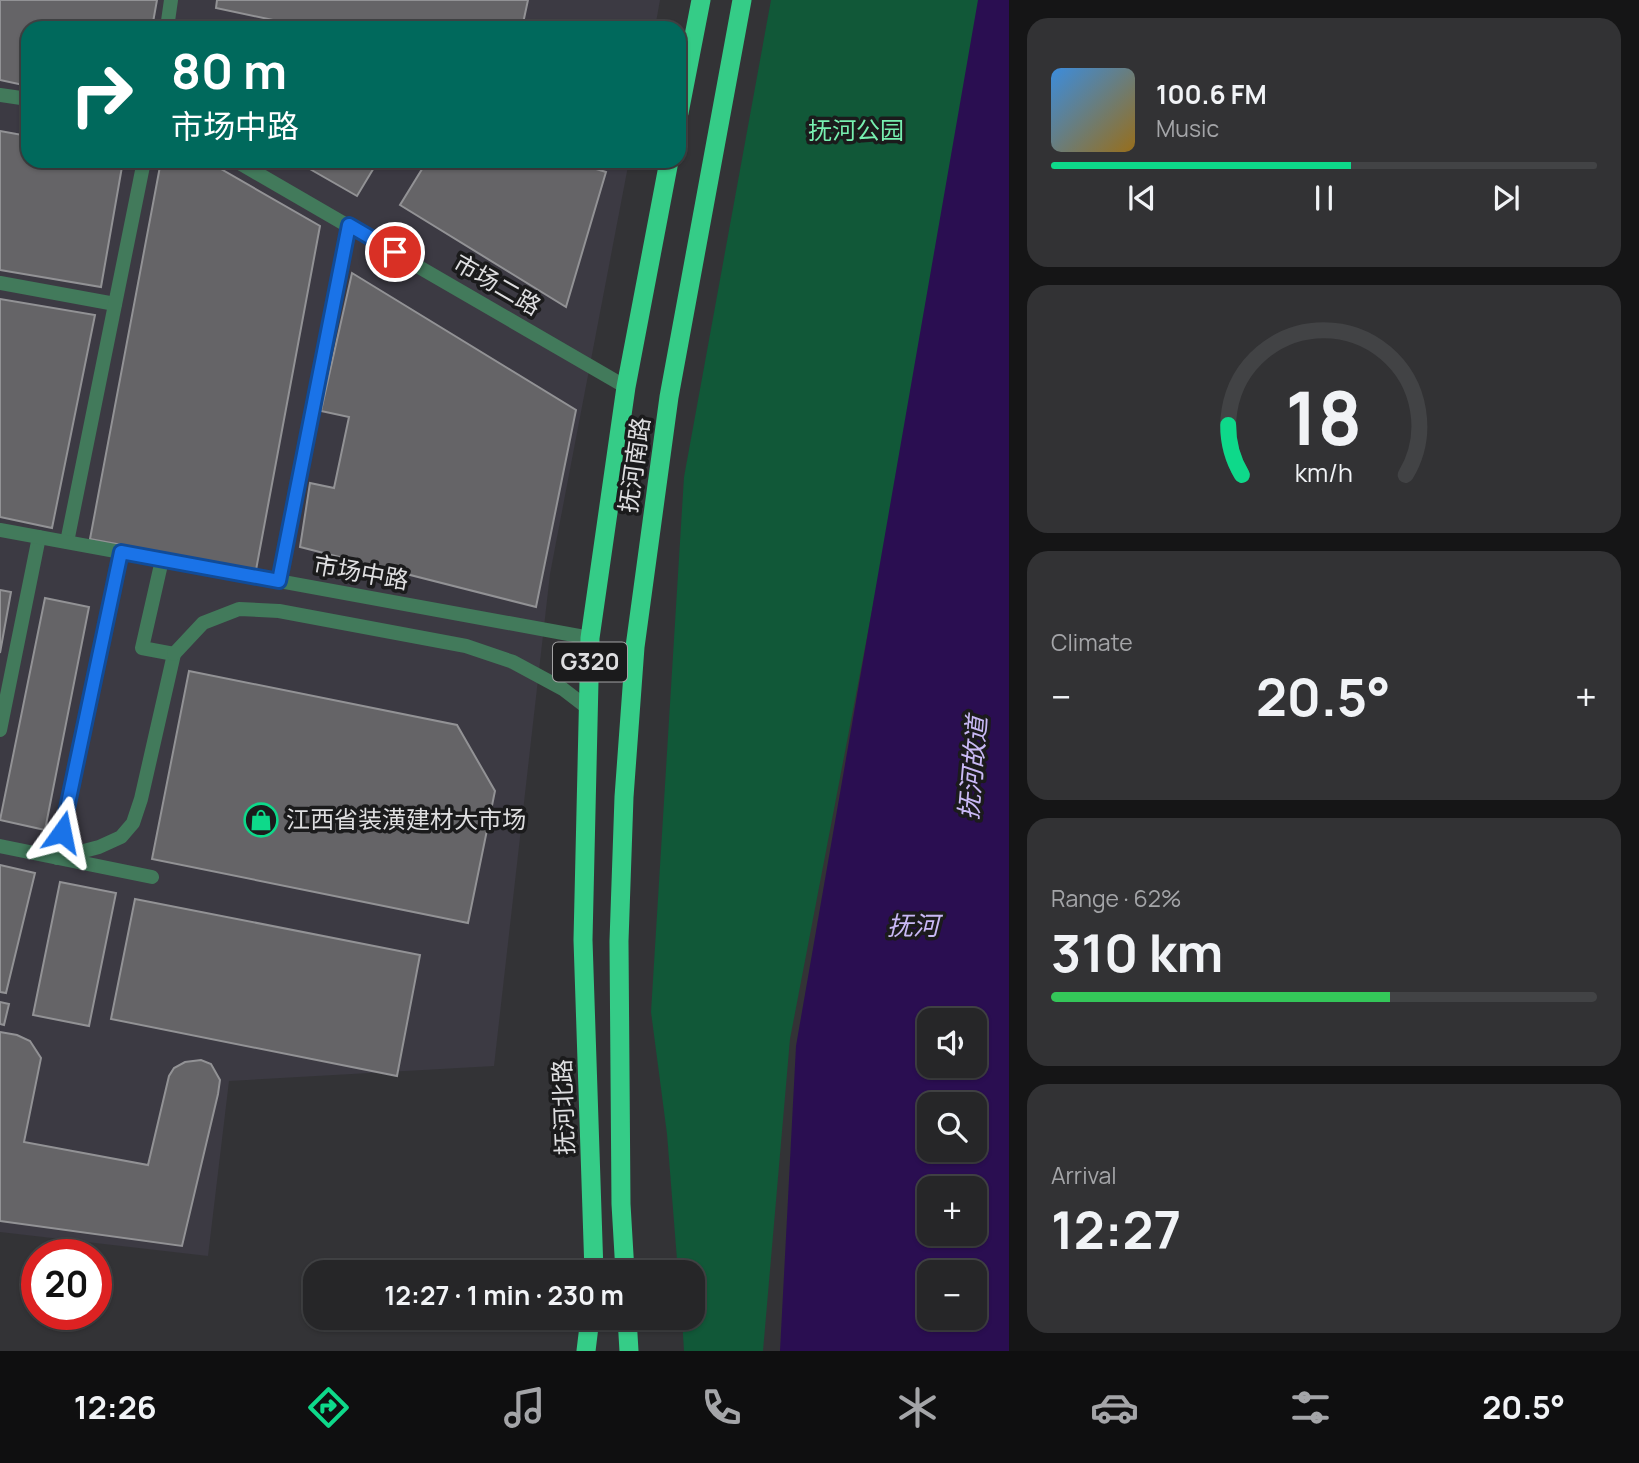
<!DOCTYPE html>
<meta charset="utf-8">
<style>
:root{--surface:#262628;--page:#323234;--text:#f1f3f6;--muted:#a4a5a8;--line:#424345;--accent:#0ed98a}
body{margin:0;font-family:Manrope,"Noto Sans SC",sans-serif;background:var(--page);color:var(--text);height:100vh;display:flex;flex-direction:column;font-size:26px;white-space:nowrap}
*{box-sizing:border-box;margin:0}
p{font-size:23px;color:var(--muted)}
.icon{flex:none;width:38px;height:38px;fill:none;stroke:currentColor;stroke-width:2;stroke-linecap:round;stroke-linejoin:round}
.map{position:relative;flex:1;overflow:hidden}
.sheet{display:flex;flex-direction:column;gap:18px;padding:18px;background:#151516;width:630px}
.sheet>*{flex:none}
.banner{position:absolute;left:21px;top:21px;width:665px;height:147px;border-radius:21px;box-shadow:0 2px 5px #0004,0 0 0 2px var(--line);background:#00695c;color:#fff;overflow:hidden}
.controls{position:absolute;left:917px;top:1008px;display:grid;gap:14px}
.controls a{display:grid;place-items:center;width:70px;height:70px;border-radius:14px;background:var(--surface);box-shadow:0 2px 5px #0004,0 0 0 2px var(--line);font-size:35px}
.speed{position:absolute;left:21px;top:1239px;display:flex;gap:14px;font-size:35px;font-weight:700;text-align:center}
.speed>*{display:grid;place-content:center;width:91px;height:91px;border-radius:50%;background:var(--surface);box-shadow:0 2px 5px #0004,0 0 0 2px var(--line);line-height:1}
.speed .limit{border:10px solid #d22;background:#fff;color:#111}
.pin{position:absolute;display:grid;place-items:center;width:60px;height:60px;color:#fff;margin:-30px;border:4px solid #fff;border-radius:50%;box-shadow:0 2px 7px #0007}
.me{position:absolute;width:77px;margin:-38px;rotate:12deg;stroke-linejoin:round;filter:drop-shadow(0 0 5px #0008)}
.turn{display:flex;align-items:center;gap:24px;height:147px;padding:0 35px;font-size:32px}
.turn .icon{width:91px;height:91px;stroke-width:2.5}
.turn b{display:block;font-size:49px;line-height:60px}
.big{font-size:52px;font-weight:700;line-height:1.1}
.sheet .widget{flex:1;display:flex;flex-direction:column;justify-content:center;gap:10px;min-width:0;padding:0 24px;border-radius:21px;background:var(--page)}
.sheet .dial{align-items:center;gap:0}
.dial svg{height:182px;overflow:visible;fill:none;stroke:var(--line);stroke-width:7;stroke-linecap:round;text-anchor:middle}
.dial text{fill:var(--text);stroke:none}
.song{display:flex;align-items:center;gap:21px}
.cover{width:84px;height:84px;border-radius:10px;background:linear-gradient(135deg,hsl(210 70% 55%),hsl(40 70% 35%))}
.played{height:7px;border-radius:4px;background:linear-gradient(90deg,var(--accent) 55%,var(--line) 55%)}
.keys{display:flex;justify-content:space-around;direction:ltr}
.heat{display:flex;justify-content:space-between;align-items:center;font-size:38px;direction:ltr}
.charge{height:10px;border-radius:5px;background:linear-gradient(90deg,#34c759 62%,var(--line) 0)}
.trip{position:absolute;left:303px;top:1260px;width:402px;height:70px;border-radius:21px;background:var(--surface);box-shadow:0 2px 5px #0004,0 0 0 2px var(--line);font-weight:700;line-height:70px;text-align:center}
.menu{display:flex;height:112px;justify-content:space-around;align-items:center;background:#0f0f10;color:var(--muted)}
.menu .icon{width:49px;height:49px}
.menu .selected{color:var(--accent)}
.menu b{font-size:32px;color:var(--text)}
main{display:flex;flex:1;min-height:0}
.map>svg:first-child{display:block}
.built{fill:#3c3a43}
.green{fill:#115838}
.water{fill:#2a0e51;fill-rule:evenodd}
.building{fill:#656467;stroke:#929295;stroke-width:2}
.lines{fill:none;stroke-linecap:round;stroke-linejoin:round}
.service{stroke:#427a5b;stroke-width:14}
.minor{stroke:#427a5b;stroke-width:14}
.trunk{stroke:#35cc87;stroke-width:19}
.route-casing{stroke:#114b97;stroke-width:18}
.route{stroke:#1a73e8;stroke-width:12}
.labels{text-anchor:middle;stroke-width:7;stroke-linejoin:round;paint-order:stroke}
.shield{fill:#1b1b1c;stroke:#a4a4a5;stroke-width:2}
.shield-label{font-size:23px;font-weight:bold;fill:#dedee0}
.park-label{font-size:24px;fill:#77efb0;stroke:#1b1b1c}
.street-label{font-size:24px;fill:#dedee0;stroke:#1b1b1c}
.poi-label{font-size:24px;fill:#dedee0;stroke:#1b1b1c;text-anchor:start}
.water-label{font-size:26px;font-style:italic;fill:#c9b9f5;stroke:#1b1b1c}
</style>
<main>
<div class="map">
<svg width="1009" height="1351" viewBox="0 0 1009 1351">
<rect width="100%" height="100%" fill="#333336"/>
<path class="built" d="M 0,0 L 660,0 L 655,28 L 28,28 L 28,161 L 629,161 L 550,574 L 494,1066 L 229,1081 L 208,1256 L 0,1232 Z"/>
<path class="green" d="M 771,0 L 989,0 L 790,1039 L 763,1351 L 684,1351 L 682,1318 L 693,1318 L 693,1272 L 678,1272 L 667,1134 L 651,1012 L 684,477 Z"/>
<path class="water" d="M 978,0 L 1009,0 L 1009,1351 L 780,1351 L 796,1046 ZM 929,1020 L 975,1020 L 975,1066 L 929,1066 ZM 929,1104 L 975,1104 L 975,1150 L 929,1150 ZM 929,1188 L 975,1188 L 975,1234 L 929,1234 ZM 929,1272 L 975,1272 L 975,1318 L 929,1318 Z"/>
<g class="building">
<path d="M 0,0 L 157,0 L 152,28 L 28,28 L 28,86 L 0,80 Z"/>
<path d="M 217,0 L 528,0 L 522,28 L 311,28 L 216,8 Z"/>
<path d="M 0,131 L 28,136 L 28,161 L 123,161 L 101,287 L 0,270 Z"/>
<path d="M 161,161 L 207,161 L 320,226 L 256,570 L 90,539 Z"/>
<path d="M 296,161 L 378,161 L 357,196 Z"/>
<path d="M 427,161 L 570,161 L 606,172 L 566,307 L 400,205 Z"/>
<path d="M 352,273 L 576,410 L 536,607 L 300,547 L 310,483 L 334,488 L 349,417 L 321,411 Z"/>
<path d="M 0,299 L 95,315 L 52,528 L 0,517 Z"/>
<path d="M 0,590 L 11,592 L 0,653 Z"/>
<path d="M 45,598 L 89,607 L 45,830 L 0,820 Z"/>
<path d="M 189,671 L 457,725 L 495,791 L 468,923 L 152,859 Z"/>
<path d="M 0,865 L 35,873 L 6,993 L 0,992 Z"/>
<path d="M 60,882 L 116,893 L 89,1026 L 33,1015 Z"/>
<path d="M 135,899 L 420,955 L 397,1076 L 111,1019 Z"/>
<path d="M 0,1002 L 9,1004 L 4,1025 L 0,1024 Z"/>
<path d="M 0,1032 L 17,1035 L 30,1041 L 41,1058 L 24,1142 L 148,1165 L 169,1076 L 174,1068 L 185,1062 L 201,1060 L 211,1064 L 220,1080 L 218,1094 L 182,1246 L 0,1221 Z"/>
</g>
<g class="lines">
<g class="service">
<path d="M 167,28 L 171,0"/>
<path d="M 0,95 L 28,99"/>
<path d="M 236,161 L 626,387"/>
<path d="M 0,283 L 115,304"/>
<path d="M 67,542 L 144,161"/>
<path d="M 121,552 L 57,858 L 99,847 L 121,837 L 133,823 L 141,799 L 174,654 L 142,648 L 162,560"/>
<path d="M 279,581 L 349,225"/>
<path d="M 174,654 L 203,623 L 239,609 L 279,611 L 466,646 L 513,662 L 563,689 L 589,709"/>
<path d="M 0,730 L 39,537"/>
<path d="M 0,846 L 152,877"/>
</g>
<path class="minor" d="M 0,530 L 590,638"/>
<g class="trunk">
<path d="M 679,113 L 701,0"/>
<path d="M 594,1272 L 583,940 L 590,638 L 626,387 L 669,161"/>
<path d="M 625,1272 L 621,1204 L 619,941 L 624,797 L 635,647 L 669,397 L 742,0"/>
<path d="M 627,1318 L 629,1351"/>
<path d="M 586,1351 L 590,1318"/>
</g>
</g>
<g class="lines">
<defs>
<path id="route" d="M 62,832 L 121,552 L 279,581 L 349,225 L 395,252"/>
</defs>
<use href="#route" class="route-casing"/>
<use href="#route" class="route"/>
</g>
<defs>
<symbol id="shop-ring" viewBox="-11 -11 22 22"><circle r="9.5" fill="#1b1b1c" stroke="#0ed98a" stroke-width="1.5"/><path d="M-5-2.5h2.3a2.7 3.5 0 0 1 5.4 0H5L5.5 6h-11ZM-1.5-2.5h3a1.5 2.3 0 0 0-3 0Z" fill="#0ed98a"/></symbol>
</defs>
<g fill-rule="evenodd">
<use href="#shop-ring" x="242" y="801" width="38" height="38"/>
</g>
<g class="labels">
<rect class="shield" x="553" y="642.5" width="74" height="39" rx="5"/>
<g class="shield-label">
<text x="590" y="670">G320</text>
</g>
<g class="park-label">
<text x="856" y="139">抚河公园</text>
</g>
<g class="street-label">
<text transform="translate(497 285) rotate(30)" y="8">市场二路</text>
<text transform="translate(635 465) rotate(-82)" y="8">抚河南路</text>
<text transform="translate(361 573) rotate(10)" y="8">市场中路</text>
<text transform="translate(564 1107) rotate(-92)" y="8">抚河北路</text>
</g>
<g class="poi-label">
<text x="286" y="828">江西省装潢建材大市场</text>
</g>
<g class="water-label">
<text transform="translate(973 768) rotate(-85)" y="9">抚河故道</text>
<text x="913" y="935">抚河</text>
</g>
</g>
</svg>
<div class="controls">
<a><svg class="icon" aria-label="sound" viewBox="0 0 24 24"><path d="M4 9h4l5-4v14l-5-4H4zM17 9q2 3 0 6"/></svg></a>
<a><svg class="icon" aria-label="search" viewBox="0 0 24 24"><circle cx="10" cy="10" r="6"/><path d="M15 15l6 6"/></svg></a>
<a>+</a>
<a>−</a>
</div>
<div class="speed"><div class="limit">20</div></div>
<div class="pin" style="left:395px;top:252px;background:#d93025"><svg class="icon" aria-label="arrive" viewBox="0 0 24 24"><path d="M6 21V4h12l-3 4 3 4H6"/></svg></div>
<svg class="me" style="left:62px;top:832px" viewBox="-20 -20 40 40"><path d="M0-17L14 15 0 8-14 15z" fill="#1a73e8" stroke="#fff" stroke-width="4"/></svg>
<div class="trip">12:27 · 1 min · 230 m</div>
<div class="banner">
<div class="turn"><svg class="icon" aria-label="right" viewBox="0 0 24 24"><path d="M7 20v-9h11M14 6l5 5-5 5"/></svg><div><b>80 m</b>市场中路</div></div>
</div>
</div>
<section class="sheet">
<div class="widget">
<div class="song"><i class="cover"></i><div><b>100.6 FM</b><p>Music</p></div></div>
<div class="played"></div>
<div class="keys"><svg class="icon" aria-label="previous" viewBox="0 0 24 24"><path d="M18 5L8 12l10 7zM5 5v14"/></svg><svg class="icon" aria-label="pause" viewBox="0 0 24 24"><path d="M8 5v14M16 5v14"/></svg><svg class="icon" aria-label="next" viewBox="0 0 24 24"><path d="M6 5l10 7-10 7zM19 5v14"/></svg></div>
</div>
<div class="widget dial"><svg viewBox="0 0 100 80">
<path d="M14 69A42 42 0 1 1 86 69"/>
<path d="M14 69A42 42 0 0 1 8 47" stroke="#0ed98a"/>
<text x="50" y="56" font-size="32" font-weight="700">18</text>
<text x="50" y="72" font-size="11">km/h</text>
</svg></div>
<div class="widget"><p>Climate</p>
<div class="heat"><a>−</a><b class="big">20.5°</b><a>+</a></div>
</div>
<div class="widget"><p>Range · 62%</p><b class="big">310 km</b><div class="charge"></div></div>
<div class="widget"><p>Arrival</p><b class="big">12:27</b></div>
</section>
</main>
<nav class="menu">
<b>12:26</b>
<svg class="icon selected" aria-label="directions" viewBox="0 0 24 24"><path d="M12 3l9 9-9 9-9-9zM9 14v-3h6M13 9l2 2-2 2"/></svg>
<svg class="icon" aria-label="music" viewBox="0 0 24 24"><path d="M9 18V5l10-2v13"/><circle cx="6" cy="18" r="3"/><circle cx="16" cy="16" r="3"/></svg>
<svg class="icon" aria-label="phone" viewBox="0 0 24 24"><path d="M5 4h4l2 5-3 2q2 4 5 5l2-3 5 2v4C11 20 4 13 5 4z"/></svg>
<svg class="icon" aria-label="climate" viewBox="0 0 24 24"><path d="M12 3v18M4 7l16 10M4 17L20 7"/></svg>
<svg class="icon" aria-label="car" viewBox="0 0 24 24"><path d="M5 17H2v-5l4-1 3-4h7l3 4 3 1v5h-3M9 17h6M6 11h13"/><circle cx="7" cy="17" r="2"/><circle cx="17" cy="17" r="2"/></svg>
<svg class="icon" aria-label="filters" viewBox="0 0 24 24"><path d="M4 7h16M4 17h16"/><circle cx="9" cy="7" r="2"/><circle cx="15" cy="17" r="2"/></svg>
<b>20.5°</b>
</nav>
